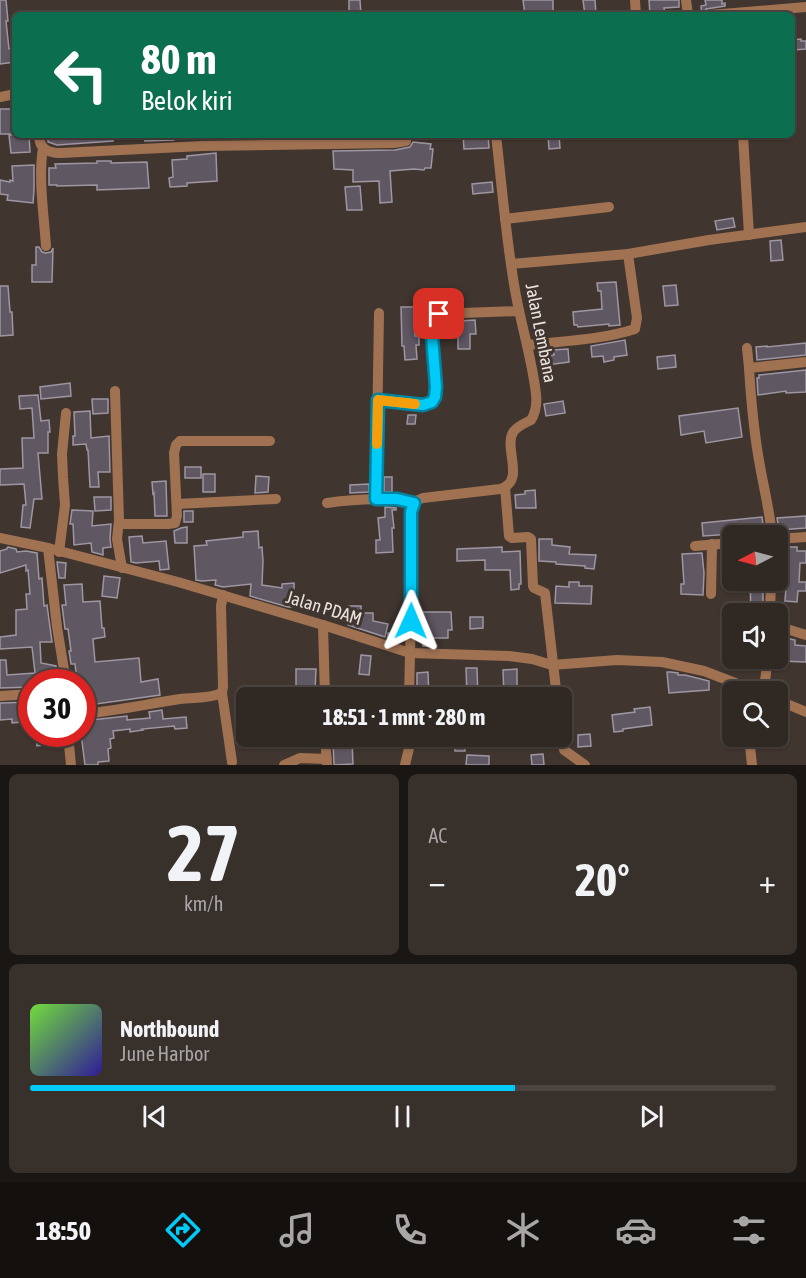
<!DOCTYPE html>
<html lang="id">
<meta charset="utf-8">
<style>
:root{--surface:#302823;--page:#38302b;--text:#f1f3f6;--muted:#a8a6a6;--line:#4b4441;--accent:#00cbf9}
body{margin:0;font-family:"Asap Condensed",sans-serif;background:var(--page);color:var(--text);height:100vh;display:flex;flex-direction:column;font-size:22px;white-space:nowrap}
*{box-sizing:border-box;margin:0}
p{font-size:20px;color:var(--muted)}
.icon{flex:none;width:33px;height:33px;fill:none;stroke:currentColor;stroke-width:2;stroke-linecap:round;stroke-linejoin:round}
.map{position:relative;height:765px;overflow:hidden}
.panel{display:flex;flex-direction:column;gap:9px;padding:9px;background:#1a1613;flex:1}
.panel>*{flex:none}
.guide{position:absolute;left:12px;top:12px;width:783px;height:126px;border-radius:9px;box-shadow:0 2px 4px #0004,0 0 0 2px var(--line);background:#0b6e4f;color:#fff;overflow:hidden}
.needle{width:39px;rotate:264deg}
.fabs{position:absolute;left:722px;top:525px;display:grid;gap:12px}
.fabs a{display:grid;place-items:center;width:66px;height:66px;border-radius:9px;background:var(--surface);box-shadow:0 2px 4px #0004,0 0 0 2px var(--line);font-size:30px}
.speed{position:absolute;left:18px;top:669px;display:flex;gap:12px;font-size:30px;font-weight:700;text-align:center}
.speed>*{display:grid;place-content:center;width:78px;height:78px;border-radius:50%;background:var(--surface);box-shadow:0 2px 4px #0004,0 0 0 2px var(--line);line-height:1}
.speed .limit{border:9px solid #d22;background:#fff;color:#111}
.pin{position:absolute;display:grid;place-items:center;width:51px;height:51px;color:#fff;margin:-26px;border-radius:12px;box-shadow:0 3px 9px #0006}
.me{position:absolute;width:66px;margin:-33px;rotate:1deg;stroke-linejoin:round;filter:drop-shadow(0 0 4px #0008)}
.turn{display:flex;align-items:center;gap:21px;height:126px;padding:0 30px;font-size:27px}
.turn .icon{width:78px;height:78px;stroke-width:2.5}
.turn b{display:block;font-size:42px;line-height:51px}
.big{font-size:45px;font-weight:700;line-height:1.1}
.panel .widget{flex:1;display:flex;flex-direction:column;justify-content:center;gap:9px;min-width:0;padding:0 21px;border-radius:9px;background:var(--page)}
.panel .dial{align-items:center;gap:0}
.dial b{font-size:78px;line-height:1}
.song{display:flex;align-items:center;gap:18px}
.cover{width:72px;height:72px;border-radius:9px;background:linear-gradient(135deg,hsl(100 70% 55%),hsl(250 70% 35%))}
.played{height:6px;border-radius:3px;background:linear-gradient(90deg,var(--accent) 65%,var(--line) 65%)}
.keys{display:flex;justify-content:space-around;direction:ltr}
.heat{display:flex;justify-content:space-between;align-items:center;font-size:33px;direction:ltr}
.panel .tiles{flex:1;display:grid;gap:9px;grid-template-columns:1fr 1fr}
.widget:last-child{grid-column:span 2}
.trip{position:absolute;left:236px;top:687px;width:336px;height:60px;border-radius:9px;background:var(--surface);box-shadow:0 2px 4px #0004,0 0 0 2px var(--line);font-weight:700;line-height:60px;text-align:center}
.tab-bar{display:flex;height:96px;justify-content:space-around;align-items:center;background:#13100e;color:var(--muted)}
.tab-bar .icon{width:42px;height:42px}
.tab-bar .selected{color:var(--accent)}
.tab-bar b{font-size:27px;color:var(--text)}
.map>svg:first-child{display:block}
.building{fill:#5f5762;stroke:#9e96a2;stroke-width:1.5}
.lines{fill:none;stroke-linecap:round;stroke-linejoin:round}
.street{stroke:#a07252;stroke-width:10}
.route-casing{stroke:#0084a2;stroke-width:15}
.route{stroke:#00cbf9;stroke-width:10}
.slow{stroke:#f59e0b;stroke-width:10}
.labels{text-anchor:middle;stroke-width:6;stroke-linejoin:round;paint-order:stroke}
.street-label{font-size:18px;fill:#e9e2de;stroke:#40352f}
</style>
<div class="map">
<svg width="806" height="765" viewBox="0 0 806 765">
<rect width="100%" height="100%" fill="#40352f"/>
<g class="building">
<path d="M 0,0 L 6,0 L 8,21 L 6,21 L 9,49 L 15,48 L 15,62 L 0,64 Z"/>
<path d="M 349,0 L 360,0 L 361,15 L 349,15 Z"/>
<path d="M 523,0 L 553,0 L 553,15 L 525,15 Z"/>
<path d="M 583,0 L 595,0 L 596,15 L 585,15 Z"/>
<path d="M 649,0 L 679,0 L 679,7 L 664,8 L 665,15 L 650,15 Z"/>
<path d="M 705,0 L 722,0 L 722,4 L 725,3 L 725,6 L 706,9 L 702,15 L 701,6 L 706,5 Z"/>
<path d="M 801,39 L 801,41 L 806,41 L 806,49 L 793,50 L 792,40 Z"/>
<rect x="0" y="109" width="15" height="25"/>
<path d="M 9,135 L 29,135 L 30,152 L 11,153 Z"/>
<path d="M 48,135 L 112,135 L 113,141 L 57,145 L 48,142 Z"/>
<path d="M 144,135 L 174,135 L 174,140 L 145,141 Z"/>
<path d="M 463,135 L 488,135 L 489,148 L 464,149 Z"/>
<path d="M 548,135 L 559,135 L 560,148 L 549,149 Z"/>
<path d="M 413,142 L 431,144 L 430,149 L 433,149 L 431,168 L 425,168 L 424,170 L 414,169 L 390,171 L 392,202 L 380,203 L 379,181 L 353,182 L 353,170 L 334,169 L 333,151 L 395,150 L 410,147 Z"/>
<path d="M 216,153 L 217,181 L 187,183 L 187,186 L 170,187 L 169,178 L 173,177 L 172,160 L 187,159 L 187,156 Z"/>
<path d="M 97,161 L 111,161 L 111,163 L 147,162 L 149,188 L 97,190 L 97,185 L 57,186 L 57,185 L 49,185 L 49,168 L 56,168 L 55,164 L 97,163 Z"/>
<path d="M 34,165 L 34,190 L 33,203 L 7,200 L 8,195 L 0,194 L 0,180 L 10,182 L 10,180 L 13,181 L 12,166 Z"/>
<path d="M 492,182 L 493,192 L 473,194 L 472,184 Z"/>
<path d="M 360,186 L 362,210 L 347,210 L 345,187 Z"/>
<path d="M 733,218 L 735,227 L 717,230 L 715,221 Z"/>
<path d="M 781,240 L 783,260 L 771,261 L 770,241 Z"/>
<path d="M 36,247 L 39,247 L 42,252 L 46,253 L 51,252 L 53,248 L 52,282 L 32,282 L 32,265 L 36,265 Z"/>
<path d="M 616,282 L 620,325 L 609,326 L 609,324 L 578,327 L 577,325 L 574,325 L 573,312 L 602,309 L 601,291 L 598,291 L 597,283 Z"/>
<path d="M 676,285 L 678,305 L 665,306 L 663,286 Z"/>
<path d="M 0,286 L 8,286 L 10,312 L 12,312 L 13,335 L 0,336 Z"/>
<path d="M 401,307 L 420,307 L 420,318 L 414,317 L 415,336 L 419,336 L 419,345 L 416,345 L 417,359 L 405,360 L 404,346 L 402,346 Z"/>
<path d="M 475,320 L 476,334 L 470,334 L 470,349 L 458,349 L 458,321 Z"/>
<path d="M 625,340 L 627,355 L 614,357 L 614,360 L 604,362 L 603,356 L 592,357 L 591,346 Z"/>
<path d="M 806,343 L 806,355 L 757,360 L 756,347 L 767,346 L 767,347 Z"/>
<path d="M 568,349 L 569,362 L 547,365 L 545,357 L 554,355 L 553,350 Z"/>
<path d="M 675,355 L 676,367 L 658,369 L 657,357 Z"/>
<path d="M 806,370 L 806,392 L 786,393 L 786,391 L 758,395 L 757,378 L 759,378 L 759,375 Z"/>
<path d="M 70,383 L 71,396 L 41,399 L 40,387 Z"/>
<path d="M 38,395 L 41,421 L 49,420 L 50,432 L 48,432 L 48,453 L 38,453 L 42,499 L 34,499 L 30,528 L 21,527 L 23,505 L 26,505 L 24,484 L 0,485 L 0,469 L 23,468 L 22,438 L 34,438 L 32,408 L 20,409 L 19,396 Z"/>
<path d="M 92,399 L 108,399 L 108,413 L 93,414 Z"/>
<path d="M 563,401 L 565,413 L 546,416 L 544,404 Z"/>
<path d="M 738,408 L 742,437 L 706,443 L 704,431 L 681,435 L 679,416 Z"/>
<path d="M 90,411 L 91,438 L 109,436 L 110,472 L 98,472 L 99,487 L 90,487 L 88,450 L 87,450 L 86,444 L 73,445 L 73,436 L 75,436 L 74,412 Z"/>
<path d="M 408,415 L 416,415 L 415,424 L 407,424 Z"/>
<rect x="185" y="467" width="16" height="11"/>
<rect x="203" y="474" width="12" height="18"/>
<path d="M 256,476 L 269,477 L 268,492 L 255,493 Z"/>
<rect x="384" y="477" width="8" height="15"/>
<path d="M 166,481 L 167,516 L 155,516 L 154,493 L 153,494 L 152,482 Z"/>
<path d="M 369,484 L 369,492 L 350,493 L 350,485 Z"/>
<path d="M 535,490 L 536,508 L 516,508 L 515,495 L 525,494 L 525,491 Z"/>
<path d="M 94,497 L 111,497 L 111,510 L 95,511 Z"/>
<path d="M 385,507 L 396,508 L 396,510 L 392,510 L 394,528 L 392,528 L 393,552 L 376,553 L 376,540 L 380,540 L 378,518 L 385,517 Z"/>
<path d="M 72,510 L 93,511 L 92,526 L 111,524 L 110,539 L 111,547 L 103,548 L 103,555 L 92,552 L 91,543 L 74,545 L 73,524 L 70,524 Z"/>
<rect x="184" y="511" width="9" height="11"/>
<path d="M 806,516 L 806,528 L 779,530 L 777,518 Z"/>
<path d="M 762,517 L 764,532 L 703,536 L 702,523 Z"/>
<path d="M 187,527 L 187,543 L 175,543 L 174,531 L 181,528 Z"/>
<path d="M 258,531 L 259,548 L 262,547 L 263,561 L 262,585 L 282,588 L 282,584 L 294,583 L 294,607 L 288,607 L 250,596 L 251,584 L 223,587 L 215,585 L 216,580 L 202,581 L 196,580 L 194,546 L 207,545 L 206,541 L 243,537 L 243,532 Z"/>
<path d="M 142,536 L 143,543 L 166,541 L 169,569 L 160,570 L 159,561 L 136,563 L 131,562 L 129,537 Z"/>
<path d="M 539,539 L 552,539 L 552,545 L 570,547 L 569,554 L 596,555 L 594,569 L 585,568 L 585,566 L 556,564 L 556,562 L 539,561 Z"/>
<path d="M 8,547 L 16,549 L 17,552 L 26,551 L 37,553 L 39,579 L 42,578 L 44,606 L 47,605 L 52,642 L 40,642 L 41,663 L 56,666 L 57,674 L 55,682 L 32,682 L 32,687 L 0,688 L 0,660 L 6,660 L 7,675 L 35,673 L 32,647 L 0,649 L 0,637 L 16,635 L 16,610 L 27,609 L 26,594 L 30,594 L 28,570 L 26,571 L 26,565 L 0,573 L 0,551 L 7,549 L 7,548 Z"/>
<path d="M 502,547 L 502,552 L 520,551 L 521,584 L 519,584 L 519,589 L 511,590 L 510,570 L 485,570 L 485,560 L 457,561 L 457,549 Z"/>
<path d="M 785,547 L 797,547 L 797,551 L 806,551 L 806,563 L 800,563 L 799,582 L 806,582 L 806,591 L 798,591 L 797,602 L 785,601 L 786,587 L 782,587 L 783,552 L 785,552 Z"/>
<path d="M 702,553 L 704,573 L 703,595 L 681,594 L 681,584 L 684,584 L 682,554 Z"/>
<path d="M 57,562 L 66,563 L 65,578 L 59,578 Z"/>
<path d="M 104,576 L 120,578 L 117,598 L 102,596 Z"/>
<path d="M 750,580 L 763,580 L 763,614 L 751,614 Z"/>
<path d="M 569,582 L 579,582 L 579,586 L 592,586 L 591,604 L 555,603 L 556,586 L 569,587 Z"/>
<path d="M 82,584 L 83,602 L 100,601 L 102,628 L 104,628 L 105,637 L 93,639 L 95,662 L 139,658 L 141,682 L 158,679 L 160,695 L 82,706 L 82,682 L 77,682 L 75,664 L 71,664 L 69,651 L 71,651 L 68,629 L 65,629 L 62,605 L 66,605 L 64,585 Z"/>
<path d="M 348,606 L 361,606 L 361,613 L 373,613 L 373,621 L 388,624 L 385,637 L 348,625 Z"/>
<path d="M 418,612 L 451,612 L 452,630 L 448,630 L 448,638 L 431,638 L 431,646 L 423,646 L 423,640 L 418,640 Z"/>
<path d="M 470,617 L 483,617 L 483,628 L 470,629 Z"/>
<path d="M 388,633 L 401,635 L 400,642 L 388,638 Z"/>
<path d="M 786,638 L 795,640 L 795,645 L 806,646 L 806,662 L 781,661 L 781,652 L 784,652 Z"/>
<path d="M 361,655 L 371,656 L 369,675 L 359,674 Z"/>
<path d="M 466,668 L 477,668 L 478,698 L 467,698 Z"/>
<path d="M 296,669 L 316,669 L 315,691 L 296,690 Z"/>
<path d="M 517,669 L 517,698 L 504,698 L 503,670 Z"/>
<path d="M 428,672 L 429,698 L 417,698 L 417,673 Z"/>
<path d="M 667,672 L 671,672 L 678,673 L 678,675 L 685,675 L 709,681 L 709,690 L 669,693 Z"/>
<path d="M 348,687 L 349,698 L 334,698 L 333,688 Z"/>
<path d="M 374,688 L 397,688 L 397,698 L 373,698 Z"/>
<path d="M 32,702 L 32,718 L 21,719 L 22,722 L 12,723 L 12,719 L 0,720 L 0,703 Z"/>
<path d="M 650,707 L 652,725 L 623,729 L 623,731 L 614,732 L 612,715 L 635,712 L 634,709 Z"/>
<path d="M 162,710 L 163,719 L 186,717 L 187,728 L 175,729 L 174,726 L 142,729 L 143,730 L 130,732 L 130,729 L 113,731 L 114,738 L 110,739 L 111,748 L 108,749 L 109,761 L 98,762 L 98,765 L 85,765 L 81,734 L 82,734 L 82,721 L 127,716 L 127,720 L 150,718 L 149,712 Z"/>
<path d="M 36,734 L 61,734 L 61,743 L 37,746 Z"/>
<path d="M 590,734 L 591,746 L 578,747 L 578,735 Z"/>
<path d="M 369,736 L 389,736 L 389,746 L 369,747 Z"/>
<path d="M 454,736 L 464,736 L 465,751 L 455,751 Z"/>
<path d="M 352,740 L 353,764 L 334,765 L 333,741 Z"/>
<path d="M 543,754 L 544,765 L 532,765 L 531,755 Z"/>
<path d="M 467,755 L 489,756 L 489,765 L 466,765 Z"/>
</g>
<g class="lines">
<g class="street">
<path d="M 635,0 L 636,15"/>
<path d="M 686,0 L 688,15"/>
<path d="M 710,15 L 806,7"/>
<path d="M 0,97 L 15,94"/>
<path d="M 39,135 C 39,149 48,153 61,153 L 202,146 L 394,143 L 406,141 L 406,135"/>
<path d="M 743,135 L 749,235"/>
<path d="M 43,148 C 38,177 44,216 46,246"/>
<path d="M 505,219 L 609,207"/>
<path d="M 511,264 L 628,254"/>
<path d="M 528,345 C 563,341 601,340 635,329 L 637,318 L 628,254 L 709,240 L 806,227"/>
<path d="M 747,348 L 749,368"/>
<path d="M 115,391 L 119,520 L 117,539 L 122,568"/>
<path d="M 378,401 L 423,405 L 432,403 L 435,397 L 436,387 L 431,323 L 433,316 L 435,314 L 519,311"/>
<path d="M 505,487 L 509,536 L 512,538 L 528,537 L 531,539 L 533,586 L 534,588 L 545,593 L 557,698"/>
<path d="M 376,499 L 379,313"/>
<path d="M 327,503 C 356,499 386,497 414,503"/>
<path d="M 177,504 L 276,499"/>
<path d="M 119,524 L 168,524 L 175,523 L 177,516 L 174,453 L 176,445 L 180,441 L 270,441"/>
<path d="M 772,536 C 770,512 764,489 760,466 C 754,434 751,400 749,368 L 806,362"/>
<path d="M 0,538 L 48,548 L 178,582 L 323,625 L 410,653 L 509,656 L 532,659 L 552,665 L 617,660 L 662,662 L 704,671 L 743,686 L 744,692"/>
<path d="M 777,539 L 806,537"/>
<path d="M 695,546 L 732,543"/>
<path d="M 48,548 L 57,627 L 66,682"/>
<path d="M 59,552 L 65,505 L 63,477 L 62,454 L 66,413"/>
<path d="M 711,594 L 712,544"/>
<path d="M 770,614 L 771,580"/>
<path d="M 323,625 L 325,698"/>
<path d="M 777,626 L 806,635"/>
<path d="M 760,692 C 767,682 766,670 767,658"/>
<path d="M 222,693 L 232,762"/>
<path d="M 0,696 L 32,694"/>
<path d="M 409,698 L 411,611 L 411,512 C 412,504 416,500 423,498 L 500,489 C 527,481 502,447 514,431 C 518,426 525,423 531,420 C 536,412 537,403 536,394 C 532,359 521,325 515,290 C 506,239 502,187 496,135"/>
<path d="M 777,700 L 806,712"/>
<path d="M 82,714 C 116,711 147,704 180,699 C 194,697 209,699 222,693 L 223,687 L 221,606 L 223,595"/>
<path d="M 561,725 L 564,750 L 585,765"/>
<path d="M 68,734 L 71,765"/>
<path d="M 325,736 L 327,765"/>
<path d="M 749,736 L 752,765"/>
<path d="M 284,765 L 300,758 L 327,759"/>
<path d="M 405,765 L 410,744 L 410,736"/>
</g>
</g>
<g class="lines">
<defs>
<path id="route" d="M 411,621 L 411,512 L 414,503 L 397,499 L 376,499 L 378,400 L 423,405 L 432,402 L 435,397 L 436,387 L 431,323 L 433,316 L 439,314"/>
</defs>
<use href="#route" class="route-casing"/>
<use href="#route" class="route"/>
<path class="slow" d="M 377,444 L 378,400 L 415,404"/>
</g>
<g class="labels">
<g class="street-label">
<text transform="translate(541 333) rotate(79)" y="6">Jalan Lembana</text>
<text transform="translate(324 608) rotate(17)" y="6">Jalan PDAM</text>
</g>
</g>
</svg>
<div class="fabs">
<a><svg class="needle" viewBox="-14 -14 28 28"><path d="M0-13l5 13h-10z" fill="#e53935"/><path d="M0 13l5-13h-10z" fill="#a8a6a6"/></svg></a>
<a><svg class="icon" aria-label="sound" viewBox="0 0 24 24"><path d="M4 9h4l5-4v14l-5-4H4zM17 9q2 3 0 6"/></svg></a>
<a><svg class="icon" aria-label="search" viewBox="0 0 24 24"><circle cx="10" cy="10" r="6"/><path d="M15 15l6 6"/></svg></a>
</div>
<div class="speed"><div class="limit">30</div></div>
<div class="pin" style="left:439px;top:314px;background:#d93025"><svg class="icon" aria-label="arrive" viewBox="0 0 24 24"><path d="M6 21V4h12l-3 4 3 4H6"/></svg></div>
<svg class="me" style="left:411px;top:621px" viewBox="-20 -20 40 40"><path d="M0-17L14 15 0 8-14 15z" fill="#00cbf9" stroke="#fff" stroke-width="4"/></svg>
<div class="trip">18:51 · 1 mnt · 280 m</div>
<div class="guide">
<div class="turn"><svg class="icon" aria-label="left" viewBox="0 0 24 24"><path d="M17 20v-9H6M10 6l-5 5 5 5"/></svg><div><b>80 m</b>Belok kiri</div></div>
</div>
</div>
<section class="panel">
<div class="tiles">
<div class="widget dial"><b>27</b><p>km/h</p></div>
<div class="widget"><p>AC</p>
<div class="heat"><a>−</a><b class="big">20°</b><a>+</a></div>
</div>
<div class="widget">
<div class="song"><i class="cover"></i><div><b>Northbound</b><p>June Harbor</p></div></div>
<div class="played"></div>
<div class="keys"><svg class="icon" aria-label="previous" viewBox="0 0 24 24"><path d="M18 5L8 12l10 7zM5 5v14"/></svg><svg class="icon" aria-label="pause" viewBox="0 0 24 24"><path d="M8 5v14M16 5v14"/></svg><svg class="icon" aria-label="next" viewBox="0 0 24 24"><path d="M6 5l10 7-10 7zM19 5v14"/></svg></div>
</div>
</div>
</section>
<nav class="tab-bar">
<b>18:50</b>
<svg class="icon selected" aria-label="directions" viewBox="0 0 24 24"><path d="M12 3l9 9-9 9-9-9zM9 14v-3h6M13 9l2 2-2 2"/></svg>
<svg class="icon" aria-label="music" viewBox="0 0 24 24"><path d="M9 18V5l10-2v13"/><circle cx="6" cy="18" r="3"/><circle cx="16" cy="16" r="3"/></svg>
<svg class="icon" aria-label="phone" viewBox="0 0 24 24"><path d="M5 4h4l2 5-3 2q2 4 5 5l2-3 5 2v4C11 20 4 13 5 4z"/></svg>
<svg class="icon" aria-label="climate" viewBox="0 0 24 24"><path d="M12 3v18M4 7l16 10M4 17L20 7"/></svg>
<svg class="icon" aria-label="car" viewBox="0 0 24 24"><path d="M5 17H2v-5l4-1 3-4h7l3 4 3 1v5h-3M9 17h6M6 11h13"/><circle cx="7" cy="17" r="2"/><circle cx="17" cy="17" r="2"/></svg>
<svg class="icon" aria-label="filters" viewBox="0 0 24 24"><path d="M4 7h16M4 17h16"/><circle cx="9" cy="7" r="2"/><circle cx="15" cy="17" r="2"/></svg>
</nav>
